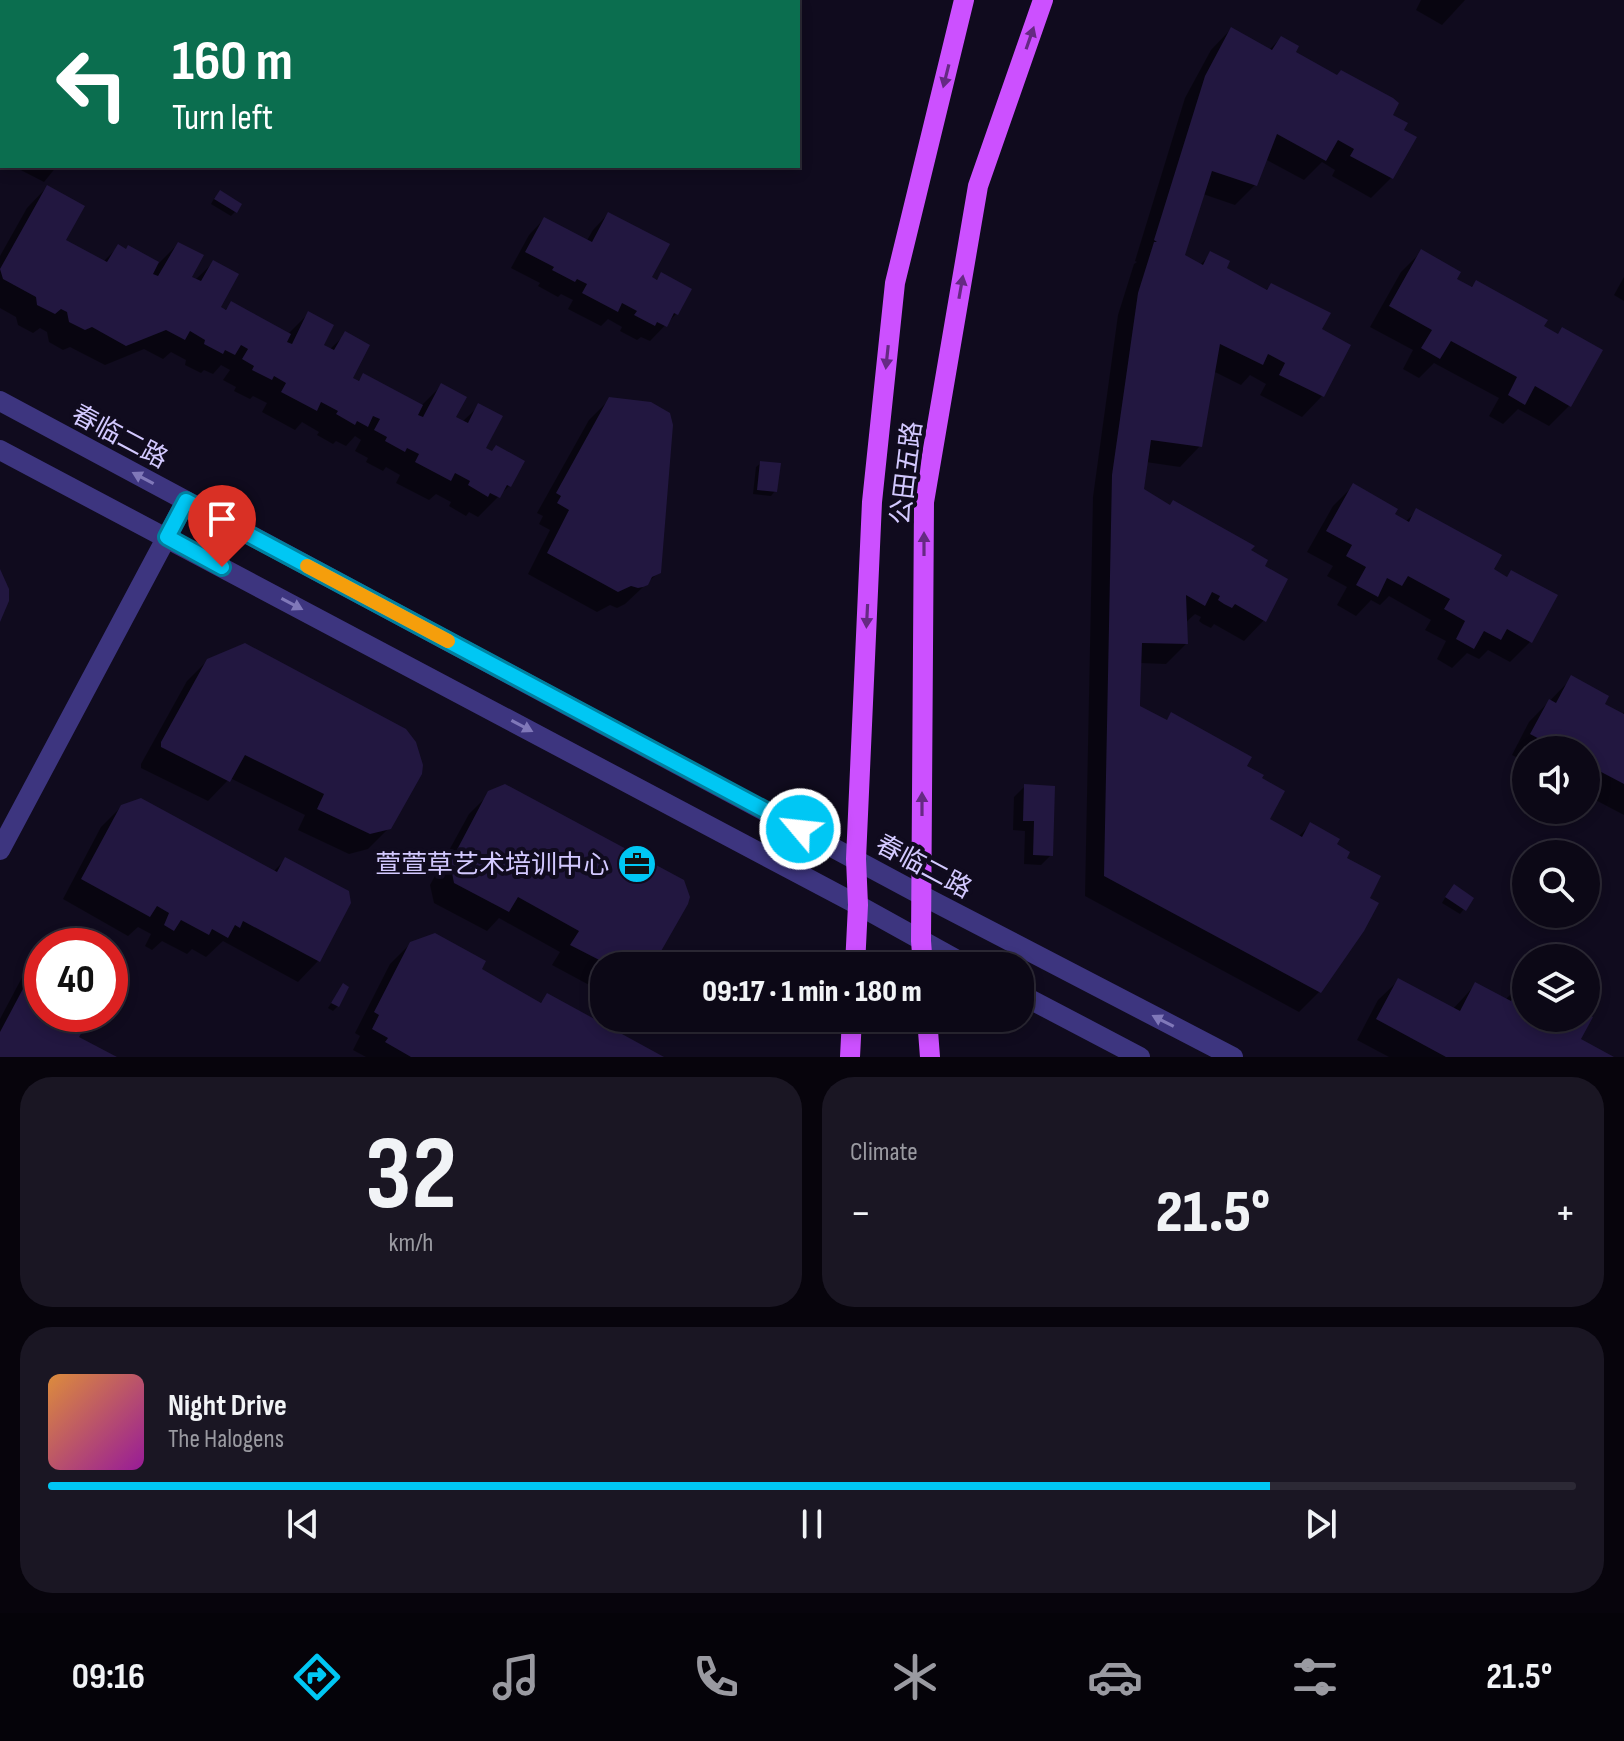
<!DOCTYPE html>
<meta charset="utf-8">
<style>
:root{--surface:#0c0816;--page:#1a1623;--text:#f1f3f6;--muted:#9a9aa1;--line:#2c2935;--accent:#00c7f4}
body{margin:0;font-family:"Sofia Sans Condensed","Noto Sans SC",sans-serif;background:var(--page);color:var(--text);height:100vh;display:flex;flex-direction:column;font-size:30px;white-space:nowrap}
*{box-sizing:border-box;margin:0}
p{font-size:26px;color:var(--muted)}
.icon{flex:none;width:44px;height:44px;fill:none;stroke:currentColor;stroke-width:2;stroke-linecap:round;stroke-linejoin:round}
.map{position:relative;height:1057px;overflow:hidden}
.side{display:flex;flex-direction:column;gap:20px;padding:20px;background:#07040c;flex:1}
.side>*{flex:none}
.top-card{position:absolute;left:0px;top:0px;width:800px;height:168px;box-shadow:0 4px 12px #0003,0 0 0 2px var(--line);background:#0b6e4f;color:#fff;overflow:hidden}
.controls{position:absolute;left:1512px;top:736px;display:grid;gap:16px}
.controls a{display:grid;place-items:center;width:88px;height:88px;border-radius:50%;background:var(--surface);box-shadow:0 4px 12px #0003,0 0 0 2px var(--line);font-size:40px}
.speed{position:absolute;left:24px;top:928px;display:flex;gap:16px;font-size:40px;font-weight:700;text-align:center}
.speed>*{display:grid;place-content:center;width:104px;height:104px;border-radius:50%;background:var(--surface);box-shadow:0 4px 12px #0003,0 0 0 2px var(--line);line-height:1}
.speed .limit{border:12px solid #d22;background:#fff;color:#111}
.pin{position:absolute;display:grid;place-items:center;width:68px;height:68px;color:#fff;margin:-82px -34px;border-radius:50% 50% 50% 0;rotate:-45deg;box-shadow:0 0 8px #0007}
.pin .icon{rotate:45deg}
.me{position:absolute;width:88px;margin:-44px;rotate:298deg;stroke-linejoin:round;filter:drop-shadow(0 0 6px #0008)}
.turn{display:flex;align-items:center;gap:28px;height:168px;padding:0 40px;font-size:36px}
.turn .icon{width:104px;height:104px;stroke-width:2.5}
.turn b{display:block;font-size:56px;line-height:68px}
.big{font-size:60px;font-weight:800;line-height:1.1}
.side .card{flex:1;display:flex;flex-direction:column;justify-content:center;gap:12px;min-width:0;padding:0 28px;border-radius:32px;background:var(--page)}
.side .dial{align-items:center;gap:0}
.dial b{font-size:104px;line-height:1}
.song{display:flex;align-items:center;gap:24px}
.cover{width:96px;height:96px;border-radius:12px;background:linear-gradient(135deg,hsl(30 70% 55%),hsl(300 70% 35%))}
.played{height:8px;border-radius:4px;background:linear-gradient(90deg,var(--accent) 80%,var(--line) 80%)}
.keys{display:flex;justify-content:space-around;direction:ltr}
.heat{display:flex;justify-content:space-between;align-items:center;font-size:44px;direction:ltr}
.side .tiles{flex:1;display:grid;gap:20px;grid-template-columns:1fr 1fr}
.card:last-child{grid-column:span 2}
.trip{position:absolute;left:590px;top:952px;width:444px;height:80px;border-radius:32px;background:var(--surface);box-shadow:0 4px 12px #0003,0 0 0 2px var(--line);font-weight:800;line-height:80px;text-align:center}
.menu{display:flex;height:128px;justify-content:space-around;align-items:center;background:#050309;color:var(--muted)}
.menu .icon{width:56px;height:56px}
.menu .active{color:var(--accent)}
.menu b{font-size:36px;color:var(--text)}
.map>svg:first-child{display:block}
.shadow{fill:#0007}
.building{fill:#221740}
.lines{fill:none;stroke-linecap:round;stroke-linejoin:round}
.minor{stroke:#3d357f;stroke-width:20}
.major{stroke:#cc50ff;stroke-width:20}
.oneway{fill:#652a83}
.oneway2{fill:#8078b9}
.route-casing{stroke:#00819f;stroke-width:20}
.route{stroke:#00c7f4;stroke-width:14}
.slow{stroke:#f59e0b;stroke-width:14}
.labels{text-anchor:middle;stroke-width:8;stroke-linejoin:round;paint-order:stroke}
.street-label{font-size:26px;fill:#d3c9ff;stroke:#100b1e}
.poi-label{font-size:26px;fill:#d3c9ff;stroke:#100b1e;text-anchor:end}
</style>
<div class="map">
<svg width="1624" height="1057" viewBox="0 0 1624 1057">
<rect width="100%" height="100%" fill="#100b1e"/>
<g class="shadow">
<path d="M 26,0 L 163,0 L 166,2 L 27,2 Z"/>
<path d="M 330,0 L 454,0 L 453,2 L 333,2 Z"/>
<path d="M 578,0 L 727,0 L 727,2 L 582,2 Z"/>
<path d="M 1421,0 L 1465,0 L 1442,25 L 1416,10 Z"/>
<path d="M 1231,29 L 1268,51 L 1281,38 L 1294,53 L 1390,116 L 1391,178 L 1371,198 L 1332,176 L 1335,170 L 1322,162 L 1304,180 L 1265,159 L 1255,185 L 1235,205 L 1203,194 L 1183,256 L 1200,265 L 1211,254 L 1224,269 L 1265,291 L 1271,285 L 1319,330 L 1348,346 L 1322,396 L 1302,417 L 1260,395 L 1266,384 L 1250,375 L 1241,385 L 1213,371 L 1200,446 L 1180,467 L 1146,462 L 1141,490 L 1248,551 L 1262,567 L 1264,620 L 1244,641 L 1214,624 L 1211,628 L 1203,624 L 1199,621 L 1201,617 L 1195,614 L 1185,623 L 1186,644 L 1166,664 L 1140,663 L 1138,707 L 1165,722 L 1172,715 L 1245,767 L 1267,819 L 1298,837 L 1310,825 L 1335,845 L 1319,992 L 1299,1012 L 1085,896 L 1093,497 L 1118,315 L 1134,264 L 1137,262 L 1135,261 L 1185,98 L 1211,50 Z"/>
<path d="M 0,119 L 2,120 L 2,160 L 0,159 Z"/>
<path d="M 13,166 L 57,166 L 44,182 Z"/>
<path d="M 47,187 L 63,241 L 103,262 L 118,247 L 125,251 L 128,248 L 158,264 L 178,244 L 190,278 L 195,280 L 213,263 L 218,308 L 224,311 L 231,304 L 287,335 L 308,314 L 321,346 L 329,350 L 346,334 L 350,379 L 357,382 L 363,376 L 421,406 L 441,386 L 454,418 L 462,422 L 479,406 L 483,449 L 522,462 L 509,486 L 478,517 L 469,512 L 466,516 L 449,506 L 451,502 L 436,494 L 429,500 L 396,483 L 400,475 L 386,467 L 383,471 L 366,462 L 368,458 L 355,451 L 361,440 L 355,436 L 346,446 L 336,441 L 333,444 L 317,435 L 319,432 L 302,422 L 295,430 L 262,412 L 267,403 L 253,396 L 250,399 L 234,391 L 236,387 L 223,380 L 230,370 L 221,365 L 213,374 L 204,370 L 201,373 L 185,365 L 186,360 L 171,352 L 163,359 L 144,349 L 105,365 L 70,347 L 63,350 L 49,342 L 47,332 L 40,328 L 33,333 L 18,325 L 16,317 L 0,308 L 0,256 L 27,208 Z"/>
<path d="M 215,197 L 235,212 L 231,216 L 211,204 Z"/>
<path d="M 608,214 L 650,278 L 655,281 L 662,275 L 676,314 L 650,341 L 641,337 L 637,340 L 620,331 L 622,327 L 608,319 L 601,326 L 568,309 L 573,300 L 561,294 L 558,297 L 538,286 L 540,283 L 511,268 L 529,235 L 544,219 L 586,242 L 593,230 Z"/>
<path d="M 1421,252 L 1454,280 L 1470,288 L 1476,282 L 1557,336 L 1570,405 L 1549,426 L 1518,409 L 1503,424 L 1489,416 L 1499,398 L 1434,363 L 1419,378 L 1403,369 L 1413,350 L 1370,327 L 1401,272 Z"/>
<path d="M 1624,277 L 1624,301 L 1614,295 Z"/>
<path d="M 610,399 L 659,572 L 625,604 L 617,608 L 610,605 L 597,612 L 528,574 L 550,530 L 539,524 L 543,516 L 537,513 L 589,420 Z"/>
<path d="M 761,463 L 775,491 L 771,496 L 753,494 L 756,467 Z"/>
<path d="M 1353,486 L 1405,522 L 1417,511 L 1491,570 L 1506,578 L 1512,572 L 1530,642 L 1510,662 L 1488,650 L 1479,659 L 1467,653 L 1452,668 L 1437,659 L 1446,641 L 1425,630 L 1431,620 L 1389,596 L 1380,605 L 1371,600 L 1356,616 L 1337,605 L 1347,587 L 1327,576 L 1333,566 L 1307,552 L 1333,506 Z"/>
<path d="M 208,660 L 389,828 L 368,849 L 349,854 L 298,830 L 305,815 L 230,778 L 208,801 L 141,768 L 141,764 L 187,681 Z"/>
<path d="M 1572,678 L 1602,705 L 1622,715 L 1624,712 L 1624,815 L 1586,795 L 1586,750 L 1526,750 L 1526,762 L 1512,755 L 1529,722 Z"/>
<path d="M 1025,786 L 1051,855 L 1041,865 L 1024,864 L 1025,831 L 1013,830 L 1014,797 Z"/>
<path d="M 490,793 L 654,959 L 648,966 L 604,966 L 604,993 L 552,965 L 560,952 L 499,918 L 487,931 L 434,903 L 430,885 L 469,814 Z"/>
<path d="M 122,806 L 273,872 L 286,859 L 349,903 L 318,961 L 298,982 L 223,941 L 206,957 L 192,949 L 187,954 L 162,941 L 152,950 L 145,946 L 151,934 L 138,927 L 128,936 L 63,899 L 101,827 Z"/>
<path d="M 1449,891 L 1464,909 L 1460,914 L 1442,903 Z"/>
<path d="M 411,943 L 479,970 L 539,1004 L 548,996 L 658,1057 L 366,1057 L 353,1050 L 360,1036 L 355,1033 L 390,964 Z"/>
<path d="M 42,947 L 42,1014 L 76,1014 L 69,1028 L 76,1038 L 113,1057 L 0,1057 L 0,1019 L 35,953 Z"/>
<path d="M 1399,980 L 1453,1009 L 1476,984 L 1505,1000 L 1524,981 L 1526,982 L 1526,1018 L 1586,1018 L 1586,1015 L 1590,1018 L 1578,1040 L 1610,1057 L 1389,1057 L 1357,1040 L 1378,1000 Z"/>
<path d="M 343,985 L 347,987 L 338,1006 L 333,1011 L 328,1008 Z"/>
</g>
<g class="building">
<path d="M 1231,27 L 1272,50 L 1281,36 L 1299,46 L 1296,52 L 1337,75 L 1341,70 L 1393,98 L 1399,103 L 1393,115 L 1408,123 L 1404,130 L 1417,137 L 1393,179 L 1350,156 L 1354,149 L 1338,140 L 1326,161 L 1277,134 L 1257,186 L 1212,171 L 1185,255 L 1203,265 L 1210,251 L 1230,261 L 1227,268 L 1267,290 L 1271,283 L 1331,313 L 1322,329 L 1351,345 L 1324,397 L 1279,375 L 1285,363 L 1268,354 L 1263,365 L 1220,344 L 1202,447 L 1151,440 L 1144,489 L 1170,505 L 1173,500 L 1255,546 L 1251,550 L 1268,560 L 1265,566 L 1288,579 L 1266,622 L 1235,604 L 1232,608 L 1224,604 L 1218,600 L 1220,596 L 1212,592 L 1205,606 L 1186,595 L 1188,644 L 1142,643 L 1140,704 L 1140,706 L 1167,720 L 1171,712 L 1252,757 L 1247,766 L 1264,775 L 1262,778 L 1285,791 L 1270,819 L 1302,837 L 1310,822 L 1340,839 L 1337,844 L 1350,852 L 1347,858 L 1381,876 L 1370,898 L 1379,903 L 1364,931 L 1321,993 L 1104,876 L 1112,475 L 1138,293 L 1154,242 L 1157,242 L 1154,240 L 1205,76 Z"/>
<path d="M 47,185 L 85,206 L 66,240 L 107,262 L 118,244 L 126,249 L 128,245 L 159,262 L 153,274 L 158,276 L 178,242 L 204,255 L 192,277 L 201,281 L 213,260 L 239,274 L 221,307 L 226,310 L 231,301 L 249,311 L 291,334 L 287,342 L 292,344 L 308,311 L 334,325 L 324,345 L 334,350 L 345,331 L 370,345 L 353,378 L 359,381 L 363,373 L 423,405 L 418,415 L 423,417 L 441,383 L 467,397 L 456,417 L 468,423 L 478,403 L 503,416 L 486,448 L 492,451 L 496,445 L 525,461 L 511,487 L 507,485 L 500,498 L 490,493 L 488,497 L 468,485 L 470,481 L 455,473 L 451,481 L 415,462 L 419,454 L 407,448 L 405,452 L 385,441 L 387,437 L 374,430 L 380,419 L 373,416 L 368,427 L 357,421 L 355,425 L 336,414 L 338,411 L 321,402 L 317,411 L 281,392 L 286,383 L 274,376 L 272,380 L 252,370 L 254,366 L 242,359 L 248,349 L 241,345 L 235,355 L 225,350 L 223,354 L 204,344 L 205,340 L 190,331 L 185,340 L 166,330 L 126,346 L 92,327 L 85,330 L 69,322 L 67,312 L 61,309 L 55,314 L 37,305 L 36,297 L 3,279 L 0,269 Z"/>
<path d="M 220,190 L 242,204 L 237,213 L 214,199 Z"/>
<path d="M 608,212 L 670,244 L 652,277 L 657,280 L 661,272 L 692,289 L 678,315 L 674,313 L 667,327 L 657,322 L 655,326 L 634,315 L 637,311 L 622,303 L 618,312 L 582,293 L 587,284 L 577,279 L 575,282 L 552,270 L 554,267 L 525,252 L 544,217 L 592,242 Z"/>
<path d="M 1421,249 L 1461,272 L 1457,279 L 1472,287 L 1476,280 L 1548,320 L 1544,326 L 1558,334 L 1562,327 L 1603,350 L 1571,407 L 1535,386 L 1525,405 L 1508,395 L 1517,377 L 1451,341 L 1440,359 L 1421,348 L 1432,330 L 1389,306 Z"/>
<path d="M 609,397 L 651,402 L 670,413 L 673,425 L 661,573 L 652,577 L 648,585 L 643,587 L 638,588 L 631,586 L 618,592 L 547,553 L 569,510 L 557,503 L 561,496 L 556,493 Z"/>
<path d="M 760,461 L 781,463 L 777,492 L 757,490 Z"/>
<path d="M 1353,483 L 1398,509 L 1395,514 L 1409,522 L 1416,508 L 1502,555 L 1494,569 L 1507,577 L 1511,570 L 1558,595 L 1532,643 L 1507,629 L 1501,640 L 1484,631 L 1474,649 L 1456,639 L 1465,621 L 1444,609 L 1450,599 L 1408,576 L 1402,586 L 1387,578 L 1378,597 L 1356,585 L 1366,567 L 1346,556 L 1352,545 L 1326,531 Z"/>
<path d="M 0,569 L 9,589 L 9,601 L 0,622 Z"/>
<path d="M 245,643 L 406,729 L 416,742 L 423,765 L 422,774 L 391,829 L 370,834 L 317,809 L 324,794 L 245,755 L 230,782 L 161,747 L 161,742 L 207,659 Z"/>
<path d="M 1571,675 L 1609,696 L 1605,704 L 1624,714 L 1624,784 L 1586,764 L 1586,750 L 1560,750 L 1530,734 L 1549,699 L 1556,703 Z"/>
<path d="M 505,784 L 684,880 L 690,897 L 688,904 L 656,960 L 647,966 L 611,966 L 570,945 L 579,931 L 518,897 L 509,912 L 454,883 L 450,863 L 488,791 Z"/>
<path d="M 1024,784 L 1055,786 L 1053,856 L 1033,855 L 1034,821 L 1023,821 Z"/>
<path d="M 141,798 L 277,872 L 285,857 L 349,891 L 351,903 L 320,962 L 243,921 L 240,928 L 235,925 L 228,938 L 212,929 L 209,935 L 181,920 L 174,931 L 164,925 L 169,913 L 157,906 L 150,917 L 81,879 L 121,805 Z"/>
<path d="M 1454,884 L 1474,898 L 1466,911 L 1445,897 Z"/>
<path d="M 55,931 L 84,946 L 46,946 Z"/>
<path d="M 435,933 L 486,961 L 482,969 L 541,1003 L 547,993 L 664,1057 L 411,1057 L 385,1042 L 388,1038 L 372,1029 L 379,1015 L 374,1012 L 410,942 Z"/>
<path d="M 42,953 L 42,1014 L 79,1014 L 72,1027 L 82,1032 L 79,1037 L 117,1057 L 0,1057 L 0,1032 Z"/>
<path d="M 1398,978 L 1460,1011 L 1475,982 L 1511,1001 L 1523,979 L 1526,980 L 1526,1018 L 1586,1018 L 1586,1013 L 1593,1017 L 1581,1039 L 1614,1057 L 1446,1057 L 1376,1019 Z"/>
<path d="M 343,983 L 349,987 L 339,1007 L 331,1003 Z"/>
</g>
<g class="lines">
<g class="minor">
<path d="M 0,401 L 923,896 L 1233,1057"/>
<path d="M 0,450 L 858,905 L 968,966"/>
<path d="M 0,850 L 186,501"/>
<path d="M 1020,994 L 1140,1057"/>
</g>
<g class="major">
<path d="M 855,966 L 858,905 L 856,859 L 872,502 L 895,283 L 964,0"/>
<path d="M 923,966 L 921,941 L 924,502 L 978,186 L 1043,0"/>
<path d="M 927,1018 L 930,1057"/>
<path d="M 850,1057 L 852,1018"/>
</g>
</g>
<defs><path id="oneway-solid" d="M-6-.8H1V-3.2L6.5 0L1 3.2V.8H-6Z" transform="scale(2)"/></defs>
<g class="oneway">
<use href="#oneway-solid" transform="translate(1030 38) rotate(-71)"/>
<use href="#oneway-solid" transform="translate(946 76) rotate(104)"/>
<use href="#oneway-solid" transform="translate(961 287) rotate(-80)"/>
<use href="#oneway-solid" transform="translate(887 357) rotate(96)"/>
<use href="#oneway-solid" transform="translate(924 544) rotate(-90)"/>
<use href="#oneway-solid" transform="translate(867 616) rotate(93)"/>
<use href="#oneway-solid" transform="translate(922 804) rotate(-90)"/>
</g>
<g class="oneway2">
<use href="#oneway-solid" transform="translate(143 478) rotate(-152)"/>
<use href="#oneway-solid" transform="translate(292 604) rotate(28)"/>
<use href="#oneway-solid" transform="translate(522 726) rotate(28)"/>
<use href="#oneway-solid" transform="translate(1163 1021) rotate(-153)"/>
</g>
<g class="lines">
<defs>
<path id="route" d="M 222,567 L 167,537 L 186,501 L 800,829"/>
</defs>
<use href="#route" class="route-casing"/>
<use href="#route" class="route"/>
<path class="slow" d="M 307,566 L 448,641"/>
</g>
<defs>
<symbol id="office-disc" viewBox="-11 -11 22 22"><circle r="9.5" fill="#00c7f4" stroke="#100b1e"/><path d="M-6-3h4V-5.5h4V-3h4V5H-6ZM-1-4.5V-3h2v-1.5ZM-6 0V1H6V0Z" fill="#111"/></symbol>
</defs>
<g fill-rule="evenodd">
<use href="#office-disc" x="615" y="842" width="44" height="44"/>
</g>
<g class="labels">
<g class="street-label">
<text transform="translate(120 436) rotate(28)" y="9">春临二路</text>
<text transform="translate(906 473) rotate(-83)" y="9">公田五路</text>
<text transform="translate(924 866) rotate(28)" y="9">春临二路</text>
</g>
<g class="poi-label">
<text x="609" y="873">萱萱草艺术培训中心</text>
</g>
</g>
</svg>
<div class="controls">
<a><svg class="icon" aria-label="sound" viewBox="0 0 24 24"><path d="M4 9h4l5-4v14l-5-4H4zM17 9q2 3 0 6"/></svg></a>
<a><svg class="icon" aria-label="search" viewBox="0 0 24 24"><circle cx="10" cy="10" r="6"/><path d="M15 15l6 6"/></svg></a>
<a><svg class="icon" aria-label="layers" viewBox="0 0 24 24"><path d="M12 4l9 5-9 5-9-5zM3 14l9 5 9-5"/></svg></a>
</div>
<div class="speed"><div class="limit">40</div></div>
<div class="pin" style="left:222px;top:567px;background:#d93025"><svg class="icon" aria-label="arrive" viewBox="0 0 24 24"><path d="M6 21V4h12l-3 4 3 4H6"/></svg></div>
<svg class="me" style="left:800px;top:829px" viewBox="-20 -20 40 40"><circle r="17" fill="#00c7f4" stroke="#fff" stroke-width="3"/><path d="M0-11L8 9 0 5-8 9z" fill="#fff"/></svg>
<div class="trip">09:17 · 1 min · 180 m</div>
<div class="top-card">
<div class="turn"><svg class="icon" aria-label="left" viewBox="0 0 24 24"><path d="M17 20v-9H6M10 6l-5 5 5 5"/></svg><div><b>160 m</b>Turn left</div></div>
</div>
</div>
<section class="side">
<div class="tiles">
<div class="card dial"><b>32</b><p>km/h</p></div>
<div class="card"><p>Climate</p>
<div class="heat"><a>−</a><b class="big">21.5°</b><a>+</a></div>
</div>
<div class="card">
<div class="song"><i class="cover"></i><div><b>Night Drive</b><p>The Halogens</p></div></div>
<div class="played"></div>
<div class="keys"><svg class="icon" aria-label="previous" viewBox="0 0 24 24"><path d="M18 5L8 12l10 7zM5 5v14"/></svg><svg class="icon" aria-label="pause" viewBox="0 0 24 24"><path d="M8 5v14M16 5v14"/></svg><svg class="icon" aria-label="next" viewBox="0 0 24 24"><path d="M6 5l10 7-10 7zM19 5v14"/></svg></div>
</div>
</div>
</section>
<nav class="menu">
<b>09:16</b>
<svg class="icon active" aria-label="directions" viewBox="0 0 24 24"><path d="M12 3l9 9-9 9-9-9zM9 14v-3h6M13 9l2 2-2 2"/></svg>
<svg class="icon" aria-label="music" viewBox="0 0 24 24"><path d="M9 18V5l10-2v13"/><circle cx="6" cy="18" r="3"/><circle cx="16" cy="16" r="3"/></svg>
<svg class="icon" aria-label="phone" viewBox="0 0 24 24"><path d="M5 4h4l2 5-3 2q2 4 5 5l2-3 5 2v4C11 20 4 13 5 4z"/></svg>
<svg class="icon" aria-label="climate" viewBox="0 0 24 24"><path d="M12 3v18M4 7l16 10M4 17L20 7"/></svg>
<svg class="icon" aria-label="car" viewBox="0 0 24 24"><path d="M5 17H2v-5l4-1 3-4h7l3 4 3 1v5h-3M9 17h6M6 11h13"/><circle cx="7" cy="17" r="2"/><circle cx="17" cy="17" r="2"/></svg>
<svg class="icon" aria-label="filters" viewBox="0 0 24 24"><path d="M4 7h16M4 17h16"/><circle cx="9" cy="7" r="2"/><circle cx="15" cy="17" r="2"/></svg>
<b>21.5°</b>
</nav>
